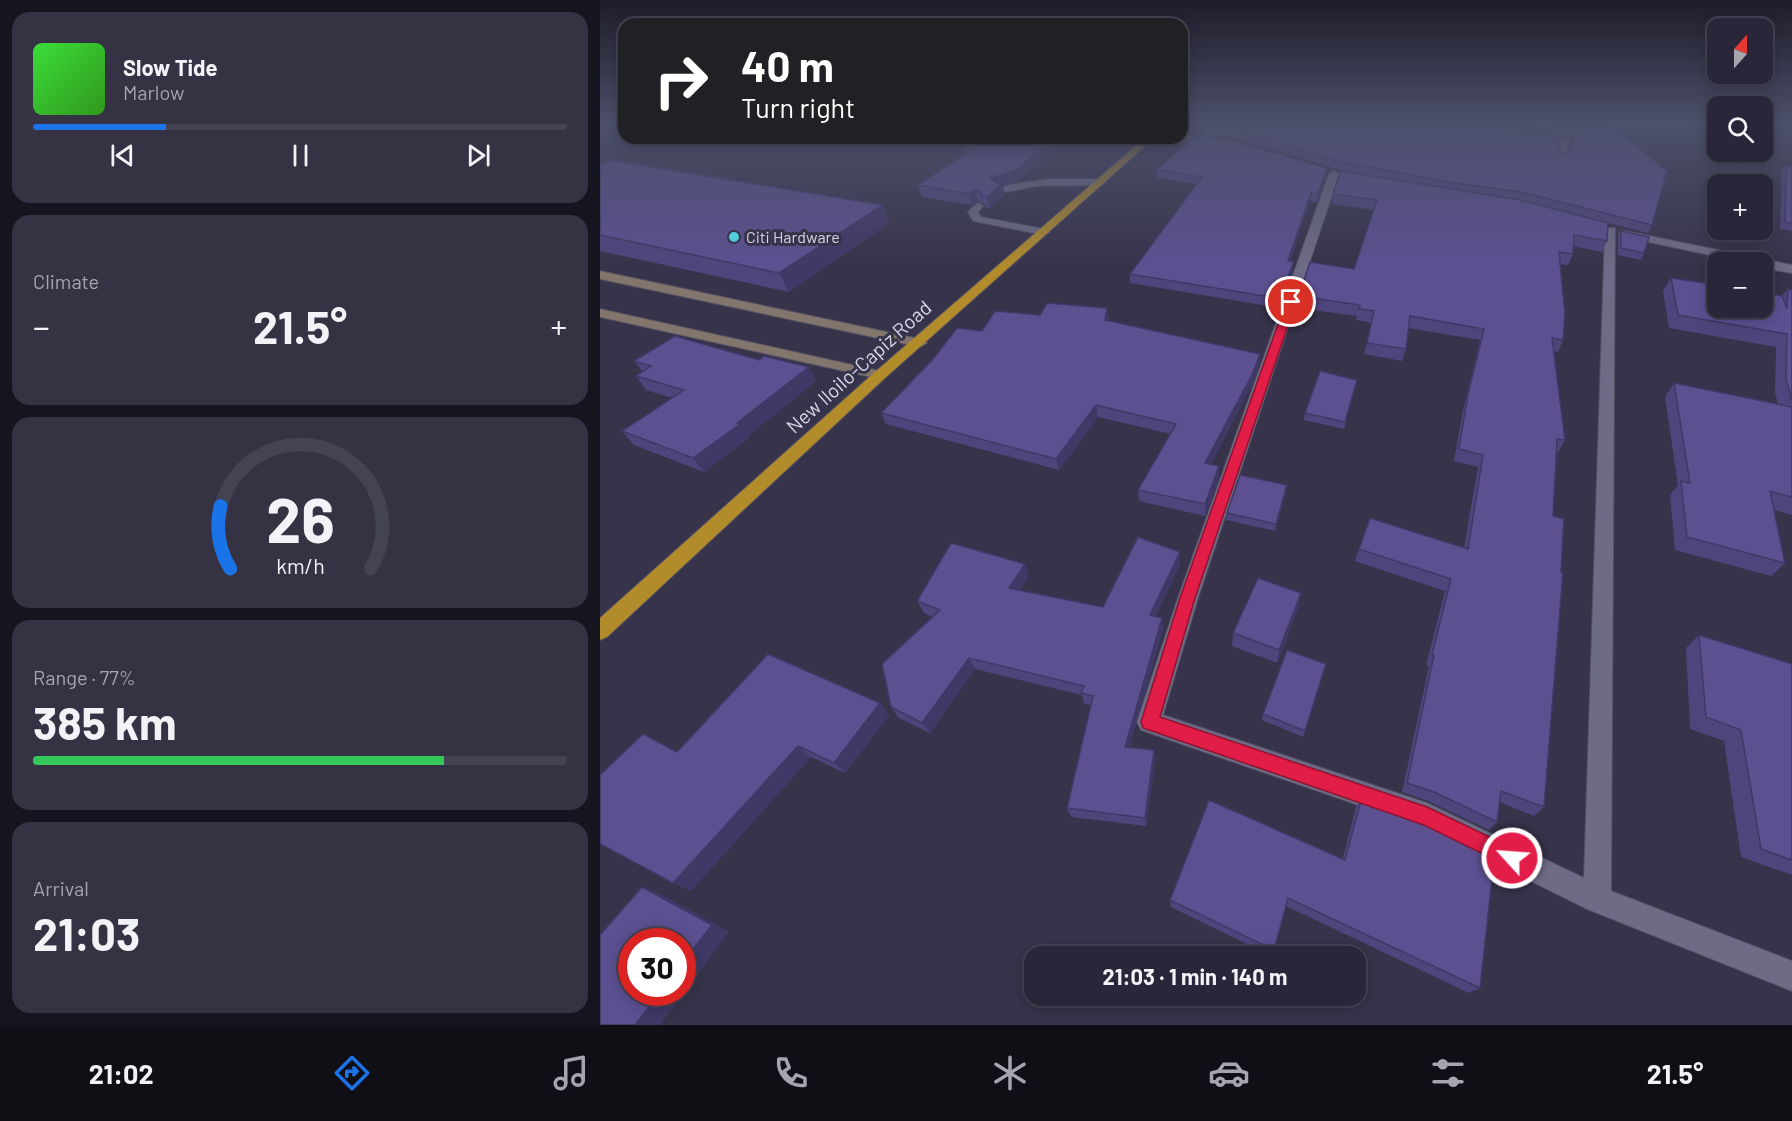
<!DOCTYPE html>
<meta charset="utf-8">
<style>
:root{--surface:#282638;--page:#343243;--text:#f1f3f6;--muted:#a5a5ae;--line:#444353;--accent:#1a73e8}
body{margin:0;font-family:Barlow,sans-serif;background:var(--page);color:var(--text);height:100vh;display:flex;flex-direction:column;font-size:22px;white-space:nowrap}
*{box-sizing:border-box;margin:0}
p{font-size:20px;color:var(--muted)}
.icon{flex:none;width:33px;height:33px;fill:none;stroke:currentColor;stroke-width:2;stroke-linecap:round;stroke-linejoin:round}
.map{position:relative;flex:1;overflow:hidden}
.sheet{display:flex;flex-direction:column;gap:12px;padding:12px;background:#16151f;width:600px}
.sheet>*{flex:none}
.guide{position:absolute;left:18px;top:18px;width:570px;height:126px;border-radius:18px;box-shadow:0 3px 15px #0003,0 0 0 2px var(--line);background:#202124;color:#fff;overflow:hidden}
.needle{width:39px;rotate:21deg}
.buttons{position:absolute;left:1107px;top:18px;display:grid;gap:12px}
.buttons a{display:grid;place-items:center;width:66px;height:66px;border-radius:12px;background:var(--surface);box-shadow:0 3px 15px #0003,0 0 0 2px var(--line);font-size:30px}
.speed{position:absolute;left:18px;top:928px;display:flex;gap:12px;font-size:30px;font-weight:700;text-align:center}
.speed>*{display:grid;place-content:center;width:78px;height:78px;border-radius:50%;background:var(--surface);box-shadow:0 3px 15px #0003,0 0 0 2px var(--line);line-height:1}
.speed .limit{border:9px solid #d22;background:#fff;color:#111}
.pin{position:absolute;display:grid;place-items:center;width:51px;height:51px;color:#fff;margin:-26px;border:3px solid #fff;border-radius:50%;box-shadow:0 2px 6px #0007}
.me{position:absolute;width:66px;margin:-33px;rotate:296deg;stroke-linejoin:round;filter:drop-shadow(0 0 4px #0008)}
.turn{display:flex;align-items:center;gap:21px;height:126px;padding:0 24px;font-size:27px}
.turn .icon{width:78px;height:78px;stroke-width:2.5}
.turn b{display:block;font-size:42px;line-height:51px}
.big{font-size:45px;font-weight:700;line-height:1.1}
.sheet .tile{flex:1;display:flex;flex-direction:column;justify-content:center;gap:9px;min-width:0;padding:0 21px;border-radius:18px;background:var(--page)}
.sheet .dial{align-items:center;gap:0}
.dial svg{height:156px;overflow:visible;fill:none;stroke:var(--line);stroke-width:7;stroke-linecap:round;text-anchor:middle}
.dial text{fill:var(--text);stroke:none}
.song{display:flex;align-items:center;gap:18px}
.cover{width:72px;height:72px;border-radius:9px;background:linear-gradient(135deg,hsl(120 70% 55%),hsl(110 70% 35%))}
.played{height:6px;border-radius:3px;background:linear-gradient(90deg,var(--accent) 25%,var(--line) 25%)}
.keys{display:flex;justify-content:space-around;direction:ltr}
.heat{display:flex;justify-content:space-between;align-items:center;font-size:33px;direction:ltr}
.charge{height:9px;border-radius:4px;background:linear-gradient(90deg,#34c759 77%,var(--line) 0)}
.trip{position:absolute;left:424px;top:946px;width:342px;height:60px;border-radius:18px;background:var(--surface);box-shadow:0 3px 15px #0003,0 0 0 2px var(--line);font-weight:700;line-height:60px;text-align:center}
.dock{display:flex;height:96px;justify-content:space-around;align-items:center;background:#100f16;color:var(--muted)}
.dock .icon{width:42px;height:42px}
.dock .active{color:var(--accent)}
.dock b{font-size:27px;color:var(--text)}
main{display:flex;flex:1;min-height:0}
.map>svg:first-child{display:block}
.lines{fill:none;stroke-linecap:round;stroke-linejoin:round}
.lane-casing{stroke:#524f63;stroke-width:2}
.street-casing{stroke:#524f63;stroke-width:2}
.secondary-casing{stroke:#524f63;stroke-width:2}
.highway-casing{stroke:#524f63;stroke-width:2}
.lane{fill:#6e6b86;fill-rule:evenodd}
.street{fill:#6e6b86;fill-rule:evenodd}
.secondary{fill:#82756b;fill-rule:evenodd}
.highway{fill:#b28c2b;fill-rule:evenodd}
.wall{fill:#4f457d}
.shaded-wall{fill:#403866}
.building{fill:#5c5091;stroke:#403866;stroke-width:1.5}
.route{fill:#e11d48;stroke:#92132f;stroke-width:1.5}
.poi-dot{fill:#54cadd;stroke:#36334a;stroke-width:2}
.labels{text-anchor:middle;stroke-width:6;stroke-linejoin:round;paint-order:stroke}
.far-poi-label{font-size:16px;fill:#d8d6e5;stroke:#36334a;text-anchor:start}
.street-label{font-size:20px;fill:#d8d6e5;stroke:#36334a}
</style>
<main>
<section class="sheet">
<div class="tile">
<div class="song"><i class="cover"></i><div><b>Slow Tide</b><p>Marlow</p></div></div>
<div class="played"></div>
<div class="keys"><svg class="icon" aria-label="previous" viewBox="0 0 24 24"><path d="M18 5L8 12l10 7zM5 5v14"/></svg><svg class="icon" aria-label="pause" viewBox="0 0 24 24"><path d="M8 5v14M16 5v14"/></svg><svg class="icon" aria-label="next" viewBox="0 0 24 24"><path d="M6 5l10 7-10 7zM19 5v14"/></svg></div>
</div>
<div class="tile"><p>Climate</p>
<div class="heat"><a>−</a><b class="big">21.5°</b><a>+</a></div>
</div>
<div class="tile dial"><svg viewBox="0 0 100 80">
<path d="M14 69A42 42 0 1 1 86 69"/>
<path d="M14 69A42 42 0 0 1 9 37" stroke="#1a73e8"/>
<text x="50" y="56" font-size="32" font-weight="700">26</text>
<text x="50" y="72" font-size="11">km/h</text>
</svg></div>
<div class="tile"><p>Range · 77%</p><b class="big">385 km</b><div class="charge"></div></div>
<div class="tile"><p>Arrival</p><b class="big">21:03</b></div>
</section>
<div class="map">
<svg width="1192" height="1025" viewBox="0 0 1192 1025">
<rect width="100%" height="100%" fill="#36334a"/>
<g class="lines">
<defs>
<g id="lane">
<path d="M 450,179 L 501,179 L 506,182 L 501,185 L 437,186 L 400,193 L 395,190 L 412,184 Z"/>
<path d="M 378,203 L 383,206 L 378,212 L 381,217 L 444,229 L 450,232 L 444,235 L 373,221 L 368,212 Z"/>
</g>
<g id="street">
<path d="M 915,124 L 923,124 L 921,132 L 969,140 L 966,156 L 961,159 L 956,156 L 961,144 L 913,136 Z"/>
<path d="M 1094,124 L 1117,124 L 1118,129 Z"/>
<path d="M 582,135 L 616,138 L 620,141 L 616,144 L 579,140 L 578,138 L 582,138 Z"/>
<path d="M 734,171 L 739,174 L 598,598 L 563,715 L 827,803 L 984,878 L 1005,230 L 1007,228 L 1015,228 L 1011,891 L 1192,961 L 1192,991 L 987,909 L 822,827 L 541,730 L 537,722 L 578,598 L 729,174 Z"/>
<path d="M 1025,231 L 1192,265 L 1192,273 L 1162,268 L 1162,262 L 1142,262 L 1021,236 L 1019,234 Z"/>
</g>
<g id="secondary">
<path d="M 0,271 L 320,339 L 327,343 L 320,347 L 0,279 Z"/>
<path d="M 0,309 L 280,371 L 287,375 L 280,379 L 0,317 Z"/>
</g>
<path id="highway" d="M 545,138 L 554,138 L 285,378 L 7,637 L 0,640 L 0,618 L 275,372 Z"/>
</defs>
<use href="#lane" class="lane-casing"/>
<use href="#street" class="street-casing"/>
<use href="#secondary" class="secondary-casing"/>
<use href="#highway" class="highway-casing"/>
<use href="#lane" class="lane"/>
<use href="#street" class="street"/>
<use href="#secondary" class="secondary"/>
<use href="#highway" class="highway"/>
</g>
<g class="wall">
<path d="M 925,124 L 1010,124 L 1052,225 L 1048,233 L 961,211 L 1007,241 L 1002,252 L 973,246 L 973,254 L 968,265 L 960,264 L 963,340 L 958,352 L 954,351 L 965,440 L 958,452 L 957,452 L 953,516 L 944,807 L 934,816 L 899,802 L 897,822 L 889,830 L 828,801 L 802,792 L 829,666 L 826,665 L 845,591 L 755,561 L 759,549 L 864,548 L 878,467 L 854,461 L 864,406 L 880,340 L 808,328 L 806,349 L 802,361 L 764,354 L 772,323 L 756,320 L 757,316 L 697,308 L 699,296 L 754,269 L 774,210 L 732,204 L 733,194 L 778,177 L 737,169 L 635,138 L 604,135 L 604,128 L 913,130 L 957,149 L 963,154 L 969,150 L 971,139 L 924,130 Z"/>
<path d="M 381,138 L 465,138 L 419,181 L 403,186 L 404,194 L 390,208 L 385,207 L 384,204 L 378,201 L 372,205 L 322,197 L 318,185 L 365,155 L 363,149 Z"/>
<path d="M 0,164 L 283,205 L 289,223 L 189,292 L 0,251 Z"/>
<path d="M 1186,166 L 1192,167 L 1192,231 L 1180,229 L 1182,172 Z"/>
<path d="M 727,168 L 726,176 L 717,202 L 710,201 L 690,261 L 693,270 L 680,305 L 676,305 L 675,307 L 530,283 L 530,274 L 596,184 L 557,178 L 557,170 Z"/>
<path d="M 1021,231 L 1044,253 L 1041,260 L 1018,255 L 1018,238 Z"/>
<path d="M 1071,278 L 1182,296 L 1188,289 L 1192,290 L 1192,515 L 1174,510 L 1185,563 L 1171,576 L 1075,550 L 1070,495 L 1078,485 L 1065,397 L 1074,383 L 1178,404 L 1175,393 L 1176,347 L 1069,328 L 1063,291 Z"/>
<path d="M 440,315 L 509,319 L 508,321 L 660,354 L 659,365 L 652,384 L 611,464 L 619,478 L 605,516 L 539,501 L 538,490 L 571,434 L 498,417 L 459,470 L 286,424 L 281,413 L 382,331 Z"/>
<path d="M 34,361 L 216,381 L 148,436 L 149,438 L 104,472 L 34,445 L 22,431 L 72,398 L 46,390 L 36,376 L 42,371 Z"/>
<path d="M 757,380 L 744,429 L 704,420 L 705,413 Z"/>
<path d="M 686,493 L 675,531 L 626,520 L 627,513 Z"/>
<path d="M 580,564 L 556,616 L 563,629 L 529,747 L 554,750 L 555,760 L 546,826 L 471,817 L 467,808 L 491,705 L 484,704 L 482,695 L 375,669 L 330,733 L 299,718 L 291,707 L 332,617 L 324,613 L 317,601 L 429,576 L 420,590 L 503,607 Z"/>
<path d="M 699,606 L 677,663 L 632,646 L 633,633 Z"/>
<path d="M 1099,635 L 1192,664 L 1192,875 L 1141,857 L 1124,741 L 1090,729 L 1086,648 Z"/>
<path d="M 726,664 L 703,737 L 662,720 L 663,714 Z"/>
<path d="M 280,703 L 289,715 L 245,773 L 211,757 L 91,891 L 77,752 Z"/>
<path d="M 762,797 L 800,814 L 802,811 L 880,988 L 869,993 L 686,906 L 674,950 L 671,956 L 571,907 L 570,900 L 743,858 L 756,807 Z"/>
</g>
<g class="shaded-wall">
<path d="M 452,138 L 465,138 L 419,181 L 403,186 L 404,194 L 390,208 L 387,197 L 390,178 Z"/>
<path d="M 727,168 L 726,176 L 717,202 L 718,194 Z"/>
<path d="M 375,189 L 378,201 L 372,205 L 369,194 Z"/>
<path d="M 711,193 L 710,201 L 687,270 L 688,261 Z"/>
<path d="M 283,205 L 289,223 L 189,292 L 179,273 Z"/>
<path d="M 694,261 L 693,270 L 680,305 L 681,296 Z"/>
<path d="M 507,308 L 509,319 L 506,331 L 505,320 Z"/>
<path d="M 660,354 L 659,365 L 652,384 L 605,475 L 605,463 Z"/>
<path d="M 209,367 L 216,381 L 148,436 L 149,438 L 104,472 L 93,458 Z"/>
<path d="M 496,405 L 498,417 L 459,470 L 456,459 Z"/>
<path d="M 619,466 L 619,478 L 605,516 L 605,504 Z"/>
<path d="M 687,485 L 686,493 L 675,531 L 676,524 Z"/>
<path d="M 580,552 L 580,564 L 551,627 L 550,615 Z"/>
<path d="M 425,564 L 429,576 L 414,600 L 409,588 Z"/>
<path d="M 701,593 L 699,606 L 677,663 L 679,650 Z"/>
<path d="M 562,618 L 563,629 L 527,756 L 525,747 Z"/>
<path d="M 369,658 L 375,669 L 330,733 L 322,723 Z"/>
<path d="M 280,703 L 289,715 L 245,773 L 234,763 Z"/>
<path d="M 198,746 L 211,757 L 91,891 L 73,883 Z"/>
<path d="M 554,750 L 555,760 L 546,826 L 545,818 Z"/>
<path d="M 42,887 L 61,894 L 129,932 L 60,1025 L 35,1025 L 60,993 L 82,993 L 82,963 Z"/>
</g>
<g class="building">
<path d="M 608,124 L 914,124 L 913,130 L 961,139 L 957,149 L 963,154 L 971,149 L 974,132 L 931,124 L 1010,124 L 1067,171 L 1052,225 L 921,192 L 849,182 L 738,161 L 635,131 L 604,128 Z"/>
<path d="M 594,136 L 633,141 L 727,168 L 718,194 L 711,193 L 688,261 L 694,261 L 681,296 L 677,296 L 676,298 L 530,274 L 602,177 L 557,170 Z"/>
<path d="M 381,138 L 452,138 L 417,170 L 390,178 L 396,183 L 402,183 L 387,197 L 382,196 L 381,192 L 375,189 L 369,194 L 318,185 L 371,150 L 363,149 Z"/>
<path d="M 10,160 L 283,205 L 179,273 L 0,235 L 0,164 Z"/>
<path d="M 1186,166 L 1192,167 L 1192,224 L 1185,222 Z"/>
<path d="M 741,171 L 920,200 L 1008,223 L 1007,241 L 974,235 L 973,254 L 959,252 L 965,314 L 963,340 L 952,338 L 965,440 L 957,439 L 953,516 L 964,519 L 961,572 L 963,572 L 944,807 L 901,791 L 897,822 L 834,792 L 807,783 L 834,655 L 832,654 L 851,579 L 759,549 L 770,518 L 868,549 L 883,455 L 859,449 L 868,394 L 884,329 L 810,316 L 806,349 L 767,343 L 774,311 L 759,309 L 760,305 L 699,296 L 710,262 L 754,269 L 777,200 L 733,194 Z"/>
<path d="M 1021,231 L 1049,237 L 1044,253 L 1021,248 Z"/>
<path d="M 1071,278 L 1118,285 L 1118,308 L 1162,308 L 1162,292 L 1182,296 L 1187,309 L 1188,289 L 1192,290 L 1192,400 L 1186,379 L 1187,334 L 1078,315 Z"/>
<path d="M 447,303 L 507,308 L 505,320 L 660,354 L 653,373 L 605,463 L 619,466 L 605,504 L 538,490 L 576,424 L 496,405 L 456,459 L 281,413 L 333,359 L 357,328 L 382,331 L 395,311 L 440,315 Z"/>
<path d="M 75,336 L 159,360 L 164,356 L 209,367 L 137,423 L 140,424 L 93,458 L 22,431 L 84,390 L 36,376 L 51,366 L 34,361 Z"/>
<path d="M 720,371 L 757,380 L 745,422 L 705,413 Z"/>
<path d="M 1074,383 L 1192,407 L 1192,497 L 1170,491 L 1185,563 L 1087,537 L 1081,481 L 1090,483 Z"/>
<path d="M 640,475 L 687,485 L 676,524 L 627,513 Z"/>
<path d="M 538,537 L 580,552 L 550,615 L 562,618 L 525,747 L 554,750 L 545,818 L 467,808 L 493,696 L 481,693 L 484,686 L 369,658 L 322,723 L 291,707 L 282,664 L 340,610 L 317,601 L 351,543 L 425,564 L 409,588 L 503,607 Z"/>
<path d="M 658,578 L 701,593 L 679,650 L 633,633 Z"/>
<path d="M 1099,635 L 1192,664 L 1192,860 L 1161,849 L 1141,730 L 1106,717 Z"/>
<path d="M 687,650 L 726,664 L 705,731 L 663,714 Z"/>
<path d="M 168,654 L 280,703 L 234,763 L 198,746 L 73,883 L 0,844 L 0,775 L 43,734 L 77,752 Z"/>
<path d="M 762,797 L 802,814 L 802,811 L 829,820 L 895,852 L 880,988 L 688,898 L 674,950 L 570,900 L 609,800 L 745,860 Z"/>
<path d="M 42,887 L 112,925 L 82,963 L 82,942 L 32,942 L 32,993 L 60,993 L 35,1025 L 0,1025 L 0,935 Z"/>
</g>
<linearGradient id="sky" x2="0" y2="1"><stop stop-color="#1e1c29"/><stop offset="0.46" stop-color="#4c506b"/><stop offset="1" stop-color="#4c506b" stop-opacity="0"/></linearGradient>
<rect width="1192" height="268" fill="url(#sky)"/>
<path class="route" d="M 691,299 L 696,302 L 595,598 L 560,717 L 827,807 L 919,851 L 922,858 L 919,865 L 912,868 L 824,825 L 549,730 L 543,728 L 541,722 L 580,598 L 686,302 Z"/>
<circle class="poi-dot" cx="134" cy="237" r="6"/>
<g class="labels">
<g class="far-poi-label">
<text x="146" y="243">Citi Hardware</text>
</g>
<g class="street-label">
<text transform="translate(259 367) rotate(-42)" y="7">New Iloilo-Capiz Road</text>
</g>
</g>
</svg>
<div class="buttons">
<a><svg class="needle" viewBox="-14 -14 28 28"><path d="M0-13l5 13h-10z" fill="#e53935"/><path d="M0 13l5-13h-10z" fill="#a5a5ae"/></svg></a>
<a><svg class="icon" aria-label="search" viewBox="0 0 24 24"><circle cx="10" cy="10" r="6"/><path d="M15 15l6 6"/></svg></a>
<a>+</a>
<a>−</a>
</div>
<div class="speed"><div class="limit">30</div></div>
<div class="pin" style="left:691px;top:302px;background:#d93025"><svg class="icon" aria-label="arrive" viewBox="0 0 24 24"><path d="M6 21V4h12l-3 4 3 4H6"/></svg></div>
<svg class="me" style="left:912px;top:858px" viewBox="-20 -20 40 40"><circle r="17" fill="#e11d48" stroke="#fff" stroke-width="3"/><path d="M0-11L8 9 0 5-8 9z" fill="#fff"/></svg>
<div class="trip">21:03 · 1 min · 140 m</div>
<div class="guide">
<div class="turn"><svg class="icon" aria-label="right" viewBox="0 0 24 24"><path d="M7 20v-9h11M14 6l5 5-5 5"/></svg><div><b>40 m</b>Turn right</div></div>
</div>
</div>
</main>
<nav class="dock">
<b>21:02</b>
<svg class="icon active" aria-label="directions" viewBox="0 0 24 24"><path d="M12 3l9 9-9 9-9-9zM9 14v-3h6M13 9l2 2-2 2"/></svg>
<svg class="icon" aria-label="music" viewBox="0 0 24 24"><path d="M9 18V5l10-2v13"/><circle cx="6" cy="18" r="3"/><circle cx="16" cy="16" r="3"/></svg>
<svg class="icon" aria-label="phone" viewBox="0 0 24 24"><path d="M5 4h4l2 5-3 2q2 4 5 5l2-3 5 2v4C11 20 4 13 5 4z"/></svg>
<svg class="icon" aria-label="climate" viewBox="0 0 24 24"><path d="M12 3v18M4 7l16 10M4 17L20 7"/></svg>
<svg class="icon" aria-label="car" viewBox="0 0 24 24"><path d="M5 17H2v-5l4-1 3-4h7l3 4 3 1v5h-3M9 17h6M6 11h13"/><circle cx="7" cy="17" r="2"/><circle cx="17" cy="17" r="2"/></svg>
<svg class="icon" aria-label="filters" viewBox="0 0 24 24"><path d="M4 7h16M4 17h16"/><circle cx="9" cy="7" r="2"/><circle cx="15" cy="17" r="2"/></svg>
<b>21.5°</b>
</nav>
